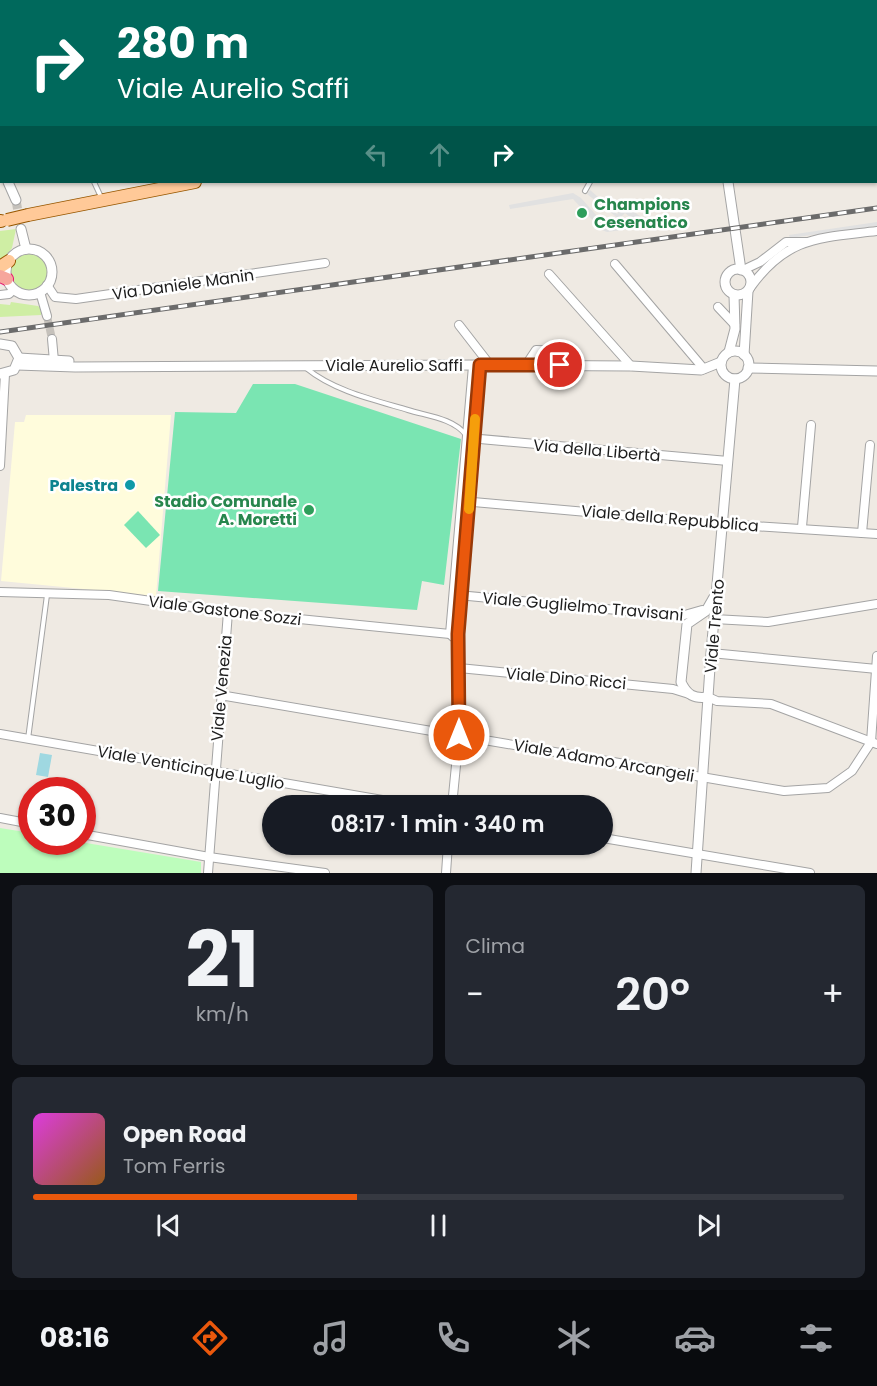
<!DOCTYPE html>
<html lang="it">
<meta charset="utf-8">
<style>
:root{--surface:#171b24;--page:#242831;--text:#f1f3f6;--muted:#9ea1a6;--line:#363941;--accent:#ea580c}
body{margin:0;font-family:Poppins,sans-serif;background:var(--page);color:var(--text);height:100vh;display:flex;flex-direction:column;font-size:22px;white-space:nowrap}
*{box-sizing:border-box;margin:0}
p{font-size:20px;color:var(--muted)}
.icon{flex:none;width:33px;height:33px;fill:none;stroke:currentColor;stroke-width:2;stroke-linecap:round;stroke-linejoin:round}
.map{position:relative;height:873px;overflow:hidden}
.panel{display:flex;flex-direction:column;gap:12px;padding:12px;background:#0d0f14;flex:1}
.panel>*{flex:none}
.top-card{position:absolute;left:0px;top:0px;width:878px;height:183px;box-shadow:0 2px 4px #0004;background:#00695c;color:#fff;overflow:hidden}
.speed{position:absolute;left:18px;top:777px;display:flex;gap:12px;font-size:30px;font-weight:700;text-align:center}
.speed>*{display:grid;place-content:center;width:78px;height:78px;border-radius:50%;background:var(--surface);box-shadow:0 2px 4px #0004;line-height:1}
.speed .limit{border:9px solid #d22;background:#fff;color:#111}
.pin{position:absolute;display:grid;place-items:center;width:51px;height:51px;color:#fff;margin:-26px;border:3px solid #fff;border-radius:50%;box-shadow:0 2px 6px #0007}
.me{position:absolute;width:66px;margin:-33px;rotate:0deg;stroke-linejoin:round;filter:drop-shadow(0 0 4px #0008)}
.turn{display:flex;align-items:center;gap:21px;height:126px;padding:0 18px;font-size:27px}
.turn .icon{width:78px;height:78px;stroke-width:2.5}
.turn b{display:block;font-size:42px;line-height:51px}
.lanes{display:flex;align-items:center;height:57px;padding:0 18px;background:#0003;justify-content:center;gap:30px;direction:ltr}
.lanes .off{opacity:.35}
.big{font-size:45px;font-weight:600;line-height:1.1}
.panel .widget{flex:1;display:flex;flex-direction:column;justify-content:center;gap:9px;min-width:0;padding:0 21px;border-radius:9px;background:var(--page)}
.panel .dial{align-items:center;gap:0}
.dial b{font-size:78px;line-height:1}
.song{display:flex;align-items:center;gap:18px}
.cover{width:72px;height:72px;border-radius:9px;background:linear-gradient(135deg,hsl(300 70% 55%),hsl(30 70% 35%))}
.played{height:6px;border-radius:3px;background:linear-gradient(90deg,var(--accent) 40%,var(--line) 40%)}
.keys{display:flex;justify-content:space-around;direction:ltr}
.heat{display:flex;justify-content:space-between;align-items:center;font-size:33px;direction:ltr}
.panel .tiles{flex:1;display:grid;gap:12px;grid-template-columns:1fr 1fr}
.widget:last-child{grid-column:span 2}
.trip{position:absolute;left:262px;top:795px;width:351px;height:60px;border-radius:30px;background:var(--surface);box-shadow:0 2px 4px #0004;font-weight:600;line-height:60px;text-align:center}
.dock{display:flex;height:96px;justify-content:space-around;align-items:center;background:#090b0e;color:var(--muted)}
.dock .icon{width:42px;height:42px}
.dock .on{color:var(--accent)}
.dock b{font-size:27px;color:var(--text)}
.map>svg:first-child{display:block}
.education{fill:#fffcdc}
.grass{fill:#cfeea4}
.park{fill:#bdfdbc}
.pitch{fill:#7ae5b2}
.parking{fill:#e1e1e1}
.water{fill:#9fd8e1}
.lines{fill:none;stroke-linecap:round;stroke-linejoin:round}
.canal{stroke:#9fd8e1;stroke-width:9}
.minor-tunnel{stroke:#c5c1bb;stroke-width:8;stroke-dasharray:8 4;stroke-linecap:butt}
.tertiary-tunnel{stroke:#c5c1bb;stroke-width:9;stroke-dasharray:9 4.5;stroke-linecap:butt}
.service-casing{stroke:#a4a4a4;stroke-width:6}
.minor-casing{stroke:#a4a4a4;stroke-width:10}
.tertiary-casing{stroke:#a4a4a4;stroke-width:11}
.primary-casing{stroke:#975700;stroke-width:14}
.trunk-casing{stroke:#e61771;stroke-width:14}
.service{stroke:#fff;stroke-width:4}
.minor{stroke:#fff;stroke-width:8}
.tertiary{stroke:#fff;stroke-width:9}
.primary{stroke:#ffc998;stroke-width:12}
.trunk{stroke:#f6a69c;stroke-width:12}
.rail-casing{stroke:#6b6b6b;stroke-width:5}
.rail{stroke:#fff;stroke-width:3;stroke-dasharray:9;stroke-linecap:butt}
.primary-bridge-casing{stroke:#975700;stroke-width:14;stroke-linecap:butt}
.primary-bridge{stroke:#ffc998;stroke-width:12}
.route-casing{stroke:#983908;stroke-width:15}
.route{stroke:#ea580c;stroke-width:10}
.slow{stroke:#f59e0b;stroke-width:10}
.leisure-dot{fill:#2e9e5b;stroke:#fff;stroke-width:2}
.culture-dot{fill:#0f9aa8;stroke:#fff;stroke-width:2}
.labels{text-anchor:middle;stroke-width:5;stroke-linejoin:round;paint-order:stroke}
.leisure-label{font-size:16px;font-weight:bold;fill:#27864d;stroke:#fff;text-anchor:start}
.street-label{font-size:16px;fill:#1d1d1d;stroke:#fff}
.culture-label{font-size:16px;font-weight:bold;fill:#0d838f;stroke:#fff;text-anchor:end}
</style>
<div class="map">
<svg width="877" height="873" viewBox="0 0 877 873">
<rect width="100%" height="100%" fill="#efeae3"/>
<path class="education" d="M 26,415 L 171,415 L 156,596 L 1,581 L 15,422 L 24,422 Z"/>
<g class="grass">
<path d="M 16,229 L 12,248 L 0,263 L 0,231 Z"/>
<circle cx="29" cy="273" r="19"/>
<path d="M 11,302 L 38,306 L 42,309 L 41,315 L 0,317 L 0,304 L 10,305 Z"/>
</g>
<path class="park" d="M 0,828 L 31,833 L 32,842 L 80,842 L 201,862 L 201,873 L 0,873 Z"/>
<g class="pitch">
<path d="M 253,384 L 295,384 L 461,439 L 444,585 L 422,581 L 417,610 L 158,591 L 175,412 L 236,413 Z"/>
<path d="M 138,511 L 160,535 L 146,548 L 124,525 Z"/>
</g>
<g class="parking">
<path d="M 590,190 L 617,214 L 625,205 L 653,226 L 607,232 L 602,230 L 573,199 L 510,209 L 509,205 L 573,193 L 581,198 L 605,225 L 637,223 L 625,213 L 619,219 L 587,194 Z"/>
<path d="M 877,222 L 877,226 L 790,238 L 789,235 Z"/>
</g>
<path class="water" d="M 40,753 L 52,755 L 48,777 L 36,775 Z"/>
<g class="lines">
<g class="canal">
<path d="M 369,2 L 379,0"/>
<path d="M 0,55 L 2,55"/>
</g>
<path class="minor-tunnel" d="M 47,316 L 52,339"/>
<path class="tertiary-tunnel" d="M 16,200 L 21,229"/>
<defs>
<g id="service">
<path d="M 0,85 L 2,85"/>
<path d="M 94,182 L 101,197"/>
<path d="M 585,191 L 590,182"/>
<path d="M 306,368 C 334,391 374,400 408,410 C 427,416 453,418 466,435"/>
<path d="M 28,739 L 47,595"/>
</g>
<g id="minor">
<path d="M 876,124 L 877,123"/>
<path d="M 615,264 L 704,369"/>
<path d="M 743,270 L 760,262 L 786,242 L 806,242"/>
<path d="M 549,274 L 631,366"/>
<path d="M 47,285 L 55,297 L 76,299 L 325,263"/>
<path d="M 750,288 C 787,236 820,238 877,231"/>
<path d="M 40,292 L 47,316"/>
<path d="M 0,295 L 9,294 L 14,289"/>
<path d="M 718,307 L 735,325"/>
<path d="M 459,325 L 490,365"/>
<path d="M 52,339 L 54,361"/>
<path d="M 526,365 L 536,350 L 567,351 L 577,366"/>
<path d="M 469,438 L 728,461"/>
<path d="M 0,466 L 5,374"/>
<path d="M 462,501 L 722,524 L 877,534"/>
<path d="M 802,527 L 811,425"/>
<path d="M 862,533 L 870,445"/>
<path d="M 0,592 L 109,595 L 228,612 L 450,634"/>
<path d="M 458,595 L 681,616 L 702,610"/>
<path d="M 714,619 L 768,622 L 877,604"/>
<path d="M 453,637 L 450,634 L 473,366"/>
<path d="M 711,653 L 877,669"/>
<path d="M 459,668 L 673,689 L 689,694"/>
<path d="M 220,695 L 784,791 L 828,788 L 852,771 L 871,742 L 877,656"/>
<path d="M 708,697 L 717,701 L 771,704 L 877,744"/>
<path d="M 0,734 L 417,806"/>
<path d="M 452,806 L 459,735 L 458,634 L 480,365"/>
<path d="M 0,818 L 32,824"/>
<path d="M 82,834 L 209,857 L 325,873"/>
<path d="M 603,838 L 810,873"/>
<path d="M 208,873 L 228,612"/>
<path d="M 446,873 L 448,844"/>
</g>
<g id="tertiary">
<path d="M 876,61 L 877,61"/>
<path d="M 0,171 L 2,173"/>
<path d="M 8,182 L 16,200"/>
<path d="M 728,182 L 741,270"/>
<path d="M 21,229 L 26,249"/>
<circle cx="29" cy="272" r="23"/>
<circle cx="738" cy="282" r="13"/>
<path d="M 0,344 L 12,346 L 19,358 L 14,370 L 0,374"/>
<circle cx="735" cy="365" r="14"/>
<path d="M 729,352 L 735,329 L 734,295"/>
<path d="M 744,355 L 748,291"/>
<path d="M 19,358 L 69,361"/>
<path d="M 17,365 L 75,367 L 480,365 L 631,366 L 701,370 L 721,362"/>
<path d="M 748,368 L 877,371"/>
<path d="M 708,697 C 694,699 687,695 681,682 L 687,624 L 706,611 L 714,597"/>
<path d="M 696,873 L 711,653 L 735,379"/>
</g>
<g id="primary">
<path d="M 876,43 L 877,43"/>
<path d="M 28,215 L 195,182"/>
<path d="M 0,221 L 1,221"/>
<path d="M 0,267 L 9,261"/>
</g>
<path id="trunk" d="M 0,276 L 7,279"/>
</defs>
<use href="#service" class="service-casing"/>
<use href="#minor" class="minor-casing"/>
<use href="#tertiary" class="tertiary-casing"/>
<use href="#primary" class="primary-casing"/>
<use href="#trunk" class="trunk-casing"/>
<use href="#service" class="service"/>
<use href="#minor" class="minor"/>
<use href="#tertiary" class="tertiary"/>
<use href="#primary" class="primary"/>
<use href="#trunk" class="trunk"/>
<defs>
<path id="rail" d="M 0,332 L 877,208"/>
</defs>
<use href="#rail" class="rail-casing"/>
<use href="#rail" class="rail"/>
<defs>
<path id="primary-bridge" d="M 7,220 L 28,215"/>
</defs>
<use href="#primary-bridge" class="primary-bridge-casing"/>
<use href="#primary-bridge" class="primary-bridge"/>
</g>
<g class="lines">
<defs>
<path id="route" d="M 459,735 L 458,634 L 480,365 L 560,365"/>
</defs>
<use href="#route" class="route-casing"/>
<use href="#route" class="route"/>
<path class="slow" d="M 469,509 L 475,419"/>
</g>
<g class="leisure-dot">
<circle cx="582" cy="213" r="6"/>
<circle cx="309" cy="510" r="6"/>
</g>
<circle class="culture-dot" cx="130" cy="485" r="6"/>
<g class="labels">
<g class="leisure-label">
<text x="594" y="210">Champions<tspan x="594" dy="18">Cesenatico</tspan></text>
<text x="297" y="507" text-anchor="end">Stadio Comunale<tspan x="297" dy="18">A. Moretti</tspan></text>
</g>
<g class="street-label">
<text transform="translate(183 284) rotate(-8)" y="6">Via Daniele Manin</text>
<text x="394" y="371">Viale Aurelio Saffi</text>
<text transform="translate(597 450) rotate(5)" y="6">Via della Libertà</text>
<text transform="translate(670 518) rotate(5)" y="6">Viale della Repubblica</text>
<text transform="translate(583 606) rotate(5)" y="6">Viale Guglielmo Travisani</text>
<text transform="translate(225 610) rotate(7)" y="6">Viale Gastone Sozzi</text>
<text transform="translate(714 626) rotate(-85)" y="6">Viale Trento</text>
<text transform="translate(566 678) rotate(5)" y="6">Viale Dino Ricci</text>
<text transform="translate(221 688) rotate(-85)" y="6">Viale Venezia</text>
<text transform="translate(604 760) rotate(10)" y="6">Viale Adamo Arcangeli</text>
<text transform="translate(191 767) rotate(10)" y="6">Viale Venticinque Luglio</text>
</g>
<g class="culture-label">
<text x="118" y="491">Palestra</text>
</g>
</g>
</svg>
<div class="speed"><div class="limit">30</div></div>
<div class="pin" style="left:560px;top:365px;background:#d93025"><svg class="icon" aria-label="arrive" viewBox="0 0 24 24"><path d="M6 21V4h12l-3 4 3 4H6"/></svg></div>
<svg class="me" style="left:459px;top:735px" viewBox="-20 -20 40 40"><circle r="17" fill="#ea580c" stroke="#fff" stroke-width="3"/><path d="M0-11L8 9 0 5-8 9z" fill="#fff"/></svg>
<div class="trip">08:17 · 1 min · 340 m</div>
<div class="top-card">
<div class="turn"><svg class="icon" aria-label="right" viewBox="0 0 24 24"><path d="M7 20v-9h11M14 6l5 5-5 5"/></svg><div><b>280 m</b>Viale Aurelio Saffi</div></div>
<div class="lanes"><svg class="icon off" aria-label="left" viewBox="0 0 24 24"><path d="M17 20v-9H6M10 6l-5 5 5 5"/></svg><svg class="icon off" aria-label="ahead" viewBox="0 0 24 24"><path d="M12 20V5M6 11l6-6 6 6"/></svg><svg class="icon" aria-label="right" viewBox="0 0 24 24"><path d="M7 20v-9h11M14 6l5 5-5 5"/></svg></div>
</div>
</div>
<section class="panel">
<div class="tiles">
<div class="widget dial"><b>21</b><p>km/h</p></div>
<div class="widget"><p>Clima</p>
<div class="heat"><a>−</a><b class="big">20°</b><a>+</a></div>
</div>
<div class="widget">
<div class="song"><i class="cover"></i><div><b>Open Road</b><p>Tom Ferris</p></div></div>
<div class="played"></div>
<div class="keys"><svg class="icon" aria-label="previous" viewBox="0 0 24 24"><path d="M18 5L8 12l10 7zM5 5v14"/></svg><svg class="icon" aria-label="pause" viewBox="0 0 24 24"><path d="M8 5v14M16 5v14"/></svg><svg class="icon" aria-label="next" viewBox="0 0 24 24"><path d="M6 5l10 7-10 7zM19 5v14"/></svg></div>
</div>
</div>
</section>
<nav class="dock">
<b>08:16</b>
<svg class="icon on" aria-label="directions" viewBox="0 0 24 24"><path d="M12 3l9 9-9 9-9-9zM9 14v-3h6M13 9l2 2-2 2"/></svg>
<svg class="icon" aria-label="music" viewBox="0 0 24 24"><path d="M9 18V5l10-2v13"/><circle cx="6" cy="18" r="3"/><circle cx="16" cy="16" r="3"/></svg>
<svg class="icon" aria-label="phone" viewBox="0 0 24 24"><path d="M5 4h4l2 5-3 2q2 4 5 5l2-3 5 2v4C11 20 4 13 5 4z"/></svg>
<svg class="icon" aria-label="climate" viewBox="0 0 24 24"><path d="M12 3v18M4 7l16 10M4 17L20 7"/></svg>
<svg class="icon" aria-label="car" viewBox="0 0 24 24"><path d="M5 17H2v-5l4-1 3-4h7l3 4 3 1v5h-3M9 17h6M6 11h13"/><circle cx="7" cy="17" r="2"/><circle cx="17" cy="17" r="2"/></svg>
<svg class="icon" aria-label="filters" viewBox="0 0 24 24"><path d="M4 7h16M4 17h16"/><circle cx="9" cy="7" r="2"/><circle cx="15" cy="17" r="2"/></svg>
</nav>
